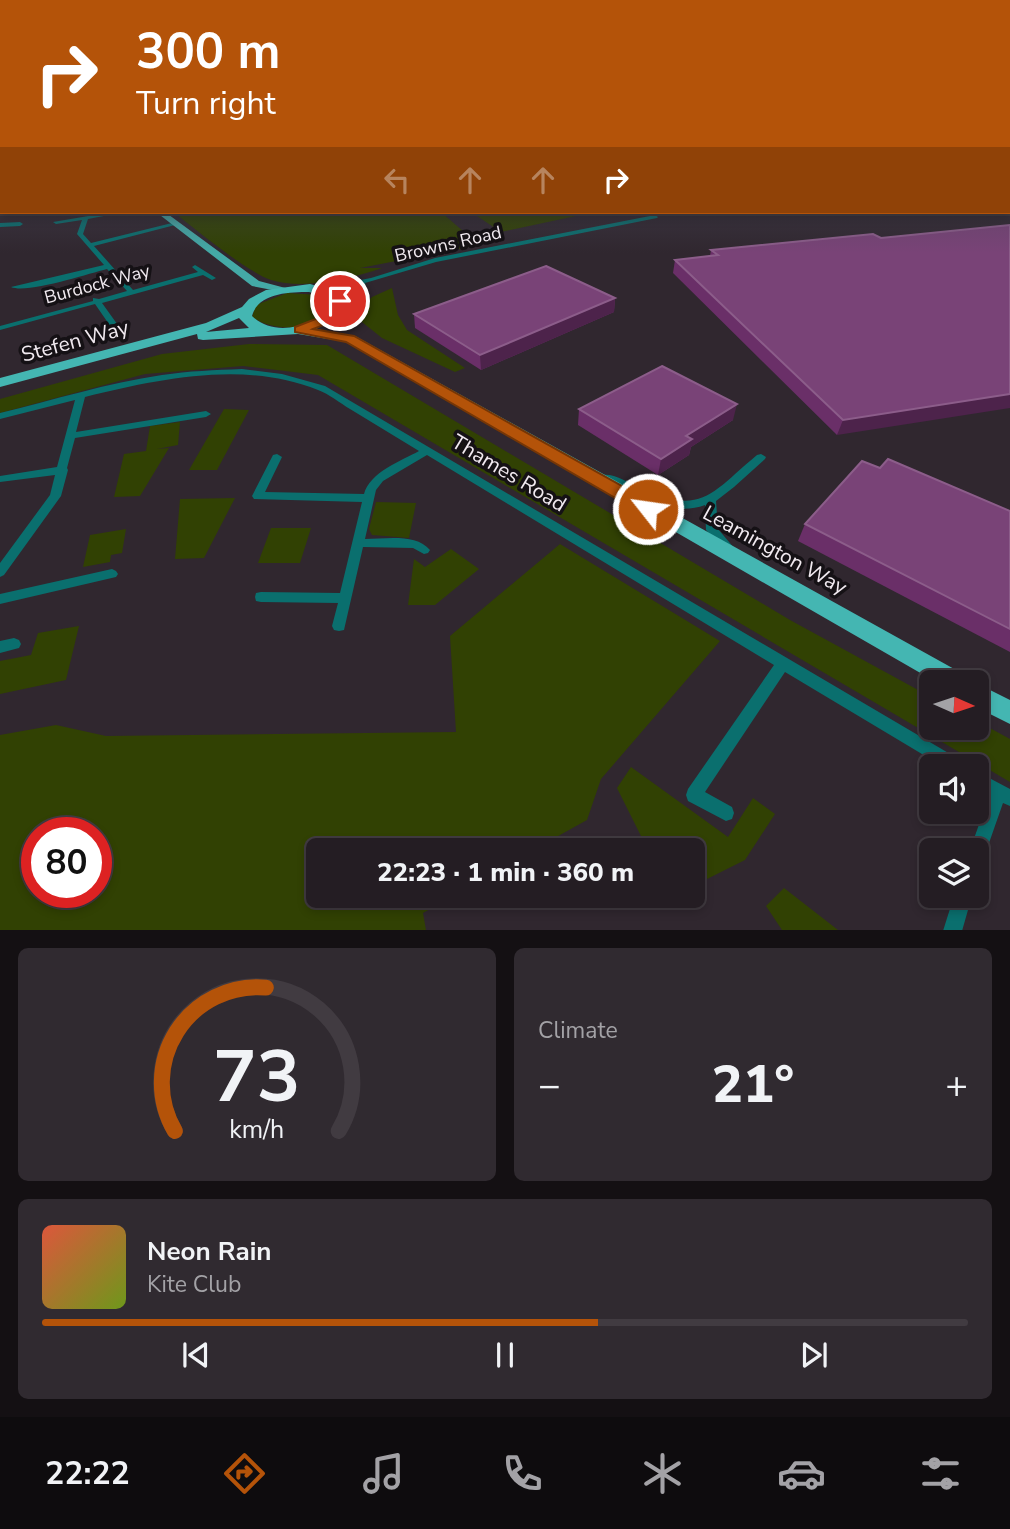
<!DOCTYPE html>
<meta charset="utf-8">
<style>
:root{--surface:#241d23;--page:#302a30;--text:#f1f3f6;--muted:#a3a2a6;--line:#413b41;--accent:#b45309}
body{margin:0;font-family:"Nunito Sans",sans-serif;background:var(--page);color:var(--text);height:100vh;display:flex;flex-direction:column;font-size:26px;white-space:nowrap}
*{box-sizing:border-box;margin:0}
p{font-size:23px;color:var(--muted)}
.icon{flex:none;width:38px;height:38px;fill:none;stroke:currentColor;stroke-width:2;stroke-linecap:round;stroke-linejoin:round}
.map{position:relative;height:930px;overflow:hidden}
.panel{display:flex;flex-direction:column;gap:18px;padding:18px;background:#141013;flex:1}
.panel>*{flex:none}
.top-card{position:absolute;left:0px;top:0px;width:1012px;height:214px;box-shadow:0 4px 10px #0003,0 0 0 2px var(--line);background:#b45309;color:#fff;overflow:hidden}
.needle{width:46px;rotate:93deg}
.buttons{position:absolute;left:919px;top:670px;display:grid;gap:14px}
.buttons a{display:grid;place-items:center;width:70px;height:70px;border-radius:10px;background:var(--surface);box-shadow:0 4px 10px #0003,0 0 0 2px var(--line);font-size:35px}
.speed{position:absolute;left:21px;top:817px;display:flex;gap:14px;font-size:35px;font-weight:700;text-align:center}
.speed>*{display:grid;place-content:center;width:91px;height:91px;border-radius:50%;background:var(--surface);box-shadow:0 4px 10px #0003,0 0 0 2px var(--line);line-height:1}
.speed .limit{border:10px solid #d22;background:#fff;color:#111}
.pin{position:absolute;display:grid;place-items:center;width:60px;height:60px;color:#fff;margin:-30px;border:4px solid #fff;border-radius:50%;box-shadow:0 2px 7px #0007}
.me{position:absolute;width:77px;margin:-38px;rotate:300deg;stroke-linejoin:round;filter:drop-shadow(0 0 5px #0008)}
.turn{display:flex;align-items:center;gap:24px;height:147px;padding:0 21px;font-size:32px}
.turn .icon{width:91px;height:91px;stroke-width:2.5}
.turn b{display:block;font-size:49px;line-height:60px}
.lanes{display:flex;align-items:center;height:66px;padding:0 21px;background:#0003;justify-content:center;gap:35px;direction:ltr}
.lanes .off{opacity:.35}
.big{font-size:52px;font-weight:800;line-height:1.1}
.panel .card{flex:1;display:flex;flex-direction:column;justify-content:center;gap:10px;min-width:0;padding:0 24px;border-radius:10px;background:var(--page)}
.panel .dial{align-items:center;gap:0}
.dial svg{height:182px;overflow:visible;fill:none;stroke:var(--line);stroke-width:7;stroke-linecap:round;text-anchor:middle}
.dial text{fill:var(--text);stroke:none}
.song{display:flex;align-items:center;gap:21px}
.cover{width:84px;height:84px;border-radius:10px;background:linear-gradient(135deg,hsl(10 70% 55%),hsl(80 70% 35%))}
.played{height:7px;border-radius:4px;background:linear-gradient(90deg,var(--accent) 60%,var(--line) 60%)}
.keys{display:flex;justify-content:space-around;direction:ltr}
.heat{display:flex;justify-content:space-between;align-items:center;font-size:38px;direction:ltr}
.panel .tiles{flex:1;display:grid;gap:18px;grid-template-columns:1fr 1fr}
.card:last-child{grid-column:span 2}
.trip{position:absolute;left:306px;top:838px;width:399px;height:70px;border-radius:10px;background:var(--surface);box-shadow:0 4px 10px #0003,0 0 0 2px var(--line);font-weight:800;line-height:70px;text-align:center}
.menu{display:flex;height:112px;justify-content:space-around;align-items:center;background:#0e0c0e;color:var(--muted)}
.menu .icon{width:49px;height:49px}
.menu .selected{color:var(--accent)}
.menu b{font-size:32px;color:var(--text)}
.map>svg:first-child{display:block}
.green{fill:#314103;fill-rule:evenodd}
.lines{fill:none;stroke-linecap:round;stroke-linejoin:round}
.minor{fill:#0a6f6e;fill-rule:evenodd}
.primary{fill:#44a9a6;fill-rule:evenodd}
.trunk{fill:#44b6b2;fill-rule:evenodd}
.wall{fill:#6a2f68}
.shaded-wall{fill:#4d234b}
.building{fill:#794377;stroke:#8c5d8a;stroke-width:2}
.route{fill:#b45309;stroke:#753606;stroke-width:2}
.labels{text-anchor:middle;stroke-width:7;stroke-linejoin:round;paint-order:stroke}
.far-street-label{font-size:18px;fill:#f1eaf0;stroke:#151115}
.street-label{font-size:21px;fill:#f1eaf0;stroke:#151115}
</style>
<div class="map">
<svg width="1010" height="931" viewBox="0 0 1010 931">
<rect width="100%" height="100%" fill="#30272f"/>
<g class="green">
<path d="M 173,212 L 441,212 L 479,245 L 360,268 L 382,268 C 351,279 303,290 271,280 C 245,271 196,229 173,212 Z"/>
<path d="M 471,212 L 587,212 L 590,213 L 501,232 Z"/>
<path d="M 392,288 L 398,315 L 407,330 L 465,368 L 455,372 L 382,338 L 362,322 L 361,309 L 372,297 Z"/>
<path d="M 287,293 L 320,295 L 330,304 L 329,310 C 310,332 274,332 252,317 L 256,305 Z"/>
<path d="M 249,344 L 327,345 L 790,620 L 931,697 L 931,728 L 976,728 L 977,721 L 1010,739 L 1010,782 L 318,375 L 243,366 L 145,374 L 0,413 L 0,399 L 162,354 Z"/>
<path d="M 224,409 L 249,410 L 217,470 L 189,470 Z"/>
<path d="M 180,422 L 178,445 L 157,449 L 169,448 L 140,496 L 114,497 L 124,454 L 146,451 L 150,426 Z"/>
<path d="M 235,498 L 204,558 L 175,559 L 180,499 Z"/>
<path d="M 376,502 L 416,503 L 409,538 L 372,535 L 369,529 Z"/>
<path d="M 271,528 L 311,528 L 300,563 L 258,563 Z"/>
<path d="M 126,529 L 122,553 L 111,555 L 110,562 L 83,567 L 90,535 Z"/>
<path d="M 560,544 L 720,641 L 601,779 L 587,820 L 533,850 L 318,850 L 318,896 L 453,896 L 423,913 L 426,930 L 0,930 L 0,735 L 56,725 L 106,736 L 456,732 L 450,636 ZM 37,833 L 96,833 L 96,892 L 37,892 Z"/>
<path d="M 451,549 L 479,569 L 435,605 L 408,605 L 414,559 L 425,567 Z"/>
<path d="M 79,626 L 66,680 L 0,694 L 0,661 L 31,655 L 38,633 Z"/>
<path d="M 631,767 L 728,837 L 753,798 L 775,814 L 745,860 L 693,886 L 693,850 L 648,850 L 617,788 Z"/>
<path d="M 784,888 L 838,930 L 782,930 L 766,906 Z"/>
</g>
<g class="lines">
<g class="minor">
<rect x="0" y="151" width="2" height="3"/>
<path d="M 0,165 L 2,165 L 2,168 L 0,169 Z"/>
<rect x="0" y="189" width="2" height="4"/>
<path d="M 112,212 L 125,212 L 88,219 L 83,234 L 91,243 L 176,222 L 179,224 L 94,246 L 133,290 L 198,272 L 192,267 L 195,265 L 216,278 L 212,280 L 203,275 L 102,303 L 120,328 L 116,330 L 113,330 L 95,304 L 0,330 L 0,326 L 93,301 L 93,298 L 99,299 L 127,291 L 107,269 C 87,274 27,294 11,287 L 104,265 L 77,234 L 82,220 L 56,224 L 53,222 Z"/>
<path d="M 126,212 L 133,212 L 136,214 L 133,216 Z"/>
<path d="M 655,215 L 658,217 L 657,218 L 436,262 L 365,283 L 366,287 L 340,303 L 337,303 L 337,299 L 359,285 L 318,292 L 314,290 L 318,288 L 371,278 L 435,258 Z"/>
<path d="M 0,223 L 20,222 L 23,224 L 20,226 L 0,227 Z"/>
<path d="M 242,369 L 282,374 L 325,386 L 962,761 L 964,766 L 942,766 L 785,672 L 705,792 L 732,807 L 734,813 L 732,819 L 726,821 L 688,801 L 686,795 L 688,789 L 774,665 L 427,455 L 383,481 L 376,490 L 365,539 C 385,539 416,533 430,550 L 428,553 L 424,554 L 413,548 L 363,547 L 344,630 L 339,631 L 334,630 L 332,626 L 338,603 L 261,602 L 256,601 L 255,597 L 256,593 L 261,592 L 340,593 L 362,502 L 254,499 L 252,496 L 273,455 L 277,454 L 282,457 L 265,492 L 364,494 C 370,472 401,461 419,451 C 396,437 373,423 350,409 C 340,403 329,394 318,390 C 244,360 159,379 85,397 L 76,432 L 206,411 L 211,414 L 206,417 L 75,438 L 67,468 L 68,470 L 61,496 L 4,575 L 0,577 L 0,563 L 50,495 L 55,475 L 0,482 L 0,476 L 57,467 L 75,400 L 0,419 L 0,413 C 54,400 107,383 162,375 C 189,371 215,370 242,369 Z"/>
<path d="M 761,454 L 766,457 L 765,459 L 734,487 L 716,501 L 718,529 L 735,549 L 733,552 L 725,552 L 706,530 L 705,505 C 670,518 633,493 602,479 L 601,477 L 602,475 C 614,473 627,482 638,487 C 702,517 710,494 757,455 Z"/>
<path d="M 112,569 L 116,571 L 118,574 L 116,577 L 0,604 L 0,594 Z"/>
<path d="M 14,638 L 19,640 L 21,644 L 19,648 L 0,653 L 0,641 Z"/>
<path d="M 976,771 L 1010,789 L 1010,806 L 1003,803 L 982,863 L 976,866 L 976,850 L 970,850 L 989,796 L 976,788 Z"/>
<path d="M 954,896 L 972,896 L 962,931 L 943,931 Z"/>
</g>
<path class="primary" d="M 156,212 L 165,212 L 259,281 L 293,290 L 288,293 L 252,286 Z"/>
<g class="trunk">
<path d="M 310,284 L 338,292 L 346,301 L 345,312 L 316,329 L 355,336 L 965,675 L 968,682 L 936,682 L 346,342 L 298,334 L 203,340 L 198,339 L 197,334 L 0,387 L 0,378 L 206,323 L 242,307 L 249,299 L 266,290 ZM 309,292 L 330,298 L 334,302 L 334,308 C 313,326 274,338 252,316 C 258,293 289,292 309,292 ZM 239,318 L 249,328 L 206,332 Z"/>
<path d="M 976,683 L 1010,700 L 1010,724 L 976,707 Z"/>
</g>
</g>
<g class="wall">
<path d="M 1010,225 L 837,435 L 673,273 L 675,260 L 710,256 L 711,250 L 881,238 Z"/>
<path d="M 615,298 L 614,312 L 481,370 L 415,328 L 414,314 Z"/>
<path d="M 579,409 L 733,420 L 691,447 L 689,455 L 658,475 L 578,425 Z"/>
<path d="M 880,468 L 1010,511 L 1010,652 L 798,541 L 805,524 Z"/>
</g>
<g class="shaded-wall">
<path d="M 615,298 L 614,312 L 481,370 L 480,355 Z"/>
<path d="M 1010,394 L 1010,408 L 837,435 L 843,420 Z"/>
<path d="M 737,404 L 733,420 L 691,447 L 689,455 L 658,475 L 661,459 L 686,436 Z"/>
</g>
<g class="building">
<path d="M 1010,225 L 1010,394 L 843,420 L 675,260 L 718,255 L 711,250 L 873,234 L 881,238 Z"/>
<path d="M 546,266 L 615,298 L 480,355 L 414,314 Z"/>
<path d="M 662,366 L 737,404 L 686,436 L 692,439 L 661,459 L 579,409 Z"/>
<path d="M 888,459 L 1010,511 L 1010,629 L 805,524 L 862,461 L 880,468 Z"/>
</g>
<linearGradient id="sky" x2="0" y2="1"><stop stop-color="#1a151a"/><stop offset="0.49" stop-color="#484758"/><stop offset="1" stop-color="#484758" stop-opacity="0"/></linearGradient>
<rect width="1010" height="253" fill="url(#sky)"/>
<path class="route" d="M 340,297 L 346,301 C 346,320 328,323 313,329 L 354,336 L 654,504 L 656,509 L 654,513 L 641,513 L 346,342 L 295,332 L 295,327 L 329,314 L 334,309 L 334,301 Z"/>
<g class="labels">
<g class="far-street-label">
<text transform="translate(448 244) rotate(-13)" y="6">Browns Road</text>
<text transform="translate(97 284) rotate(-15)" y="6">Burdock Way</text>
</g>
<g class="street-label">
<text transform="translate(75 341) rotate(-15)" y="7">Stefen Way</text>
<text transform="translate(509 473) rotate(31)" y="7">Thames Road</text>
<text transform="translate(775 550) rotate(29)" y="7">Leamington Way</text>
</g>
</g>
</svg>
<div class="buttons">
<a><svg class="needle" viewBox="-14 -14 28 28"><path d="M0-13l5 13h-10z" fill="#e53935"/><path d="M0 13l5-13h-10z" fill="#a3a2a6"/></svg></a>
<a><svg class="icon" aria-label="sound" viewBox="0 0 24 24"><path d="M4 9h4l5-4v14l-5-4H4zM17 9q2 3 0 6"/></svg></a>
<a><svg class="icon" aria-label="layers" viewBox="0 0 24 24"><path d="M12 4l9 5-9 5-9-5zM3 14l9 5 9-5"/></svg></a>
</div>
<div class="speed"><div class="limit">80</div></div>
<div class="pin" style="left:340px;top:301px;background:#d93025"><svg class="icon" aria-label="arrive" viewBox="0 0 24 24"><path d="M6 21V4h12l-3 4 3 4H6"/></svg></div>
<svg class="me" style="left:648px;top:509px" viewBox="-20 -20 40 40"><circle r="17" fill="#b45309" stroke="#fff" stroke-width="3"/><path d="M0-11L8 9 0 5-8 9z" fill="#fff"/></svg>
<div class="trip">22:23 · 1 min · 360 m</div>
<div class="top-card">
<div class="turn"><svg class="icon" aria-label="right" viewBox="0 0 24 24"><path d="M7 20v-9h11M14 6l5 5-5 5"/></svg><div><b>300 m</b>Turn right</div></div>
<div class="lanes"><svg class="icon off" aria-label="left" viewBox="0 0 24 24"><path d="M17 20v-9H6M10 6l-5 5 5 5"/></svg><svg class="icon off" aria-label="ahead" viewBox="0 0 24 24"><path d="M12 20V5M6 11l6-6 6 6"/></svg><svg class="icon off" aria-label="ahead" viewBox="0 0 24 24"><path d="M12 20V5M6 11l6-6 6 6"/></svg><svg class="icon" aria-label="right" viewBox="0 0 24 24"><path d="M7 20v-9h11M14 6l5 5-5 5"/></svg></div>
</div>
</div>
<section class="panel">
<div class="tiles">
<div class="card dial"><svg viewBox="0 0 100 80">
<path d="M14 69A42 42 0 1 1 86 69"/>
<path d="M14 69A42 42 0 0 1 54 6" stroke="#b45309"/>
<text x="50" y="56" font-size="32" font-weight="700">73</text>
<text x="50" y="72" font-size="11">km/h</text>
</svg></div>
<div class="card"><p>Climate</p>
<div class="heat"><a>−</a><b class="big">21°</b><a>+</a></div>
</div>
<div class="card">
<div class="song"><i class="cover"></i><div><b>Neon Rain</b><p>Kite Club</p></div></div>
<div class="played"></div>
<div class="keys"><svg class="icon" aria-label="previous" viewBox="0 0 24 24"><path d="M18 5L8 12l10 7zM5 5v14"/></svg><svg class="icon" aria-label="pause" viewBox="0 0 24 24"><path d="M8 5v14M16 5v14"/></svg><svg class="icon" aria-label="next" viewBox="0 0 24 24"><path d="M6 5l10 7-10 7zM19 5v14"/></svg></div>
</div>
</div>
</section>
<nav class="menu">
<b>22:22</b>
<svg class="icon selected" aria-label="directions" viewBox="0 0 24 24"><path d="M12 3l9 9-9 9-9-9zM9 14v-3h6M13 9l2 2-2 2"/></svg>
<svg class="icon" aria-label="music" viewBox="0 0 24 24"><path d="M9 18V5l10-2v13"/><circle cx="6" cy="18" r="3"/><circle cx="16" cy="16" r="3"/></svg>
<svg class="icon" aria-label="phone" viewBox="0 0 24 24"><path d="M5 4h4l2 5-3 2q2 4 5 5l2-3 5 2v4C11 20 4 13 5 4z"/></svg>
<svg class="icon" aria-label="climate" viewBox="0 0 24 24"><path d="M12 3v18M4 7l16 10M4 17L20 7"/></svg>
<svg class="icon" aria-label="car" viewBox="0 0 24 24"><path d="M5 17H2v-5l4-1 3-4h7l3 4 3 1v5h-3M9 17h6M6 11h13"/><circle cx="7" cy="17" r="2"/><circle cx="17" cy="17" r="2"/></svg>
<svg class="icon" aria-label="filters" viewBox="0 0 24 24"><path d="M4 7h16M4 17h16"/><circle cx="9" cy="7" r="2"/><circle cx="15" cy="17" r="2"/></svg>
</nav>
